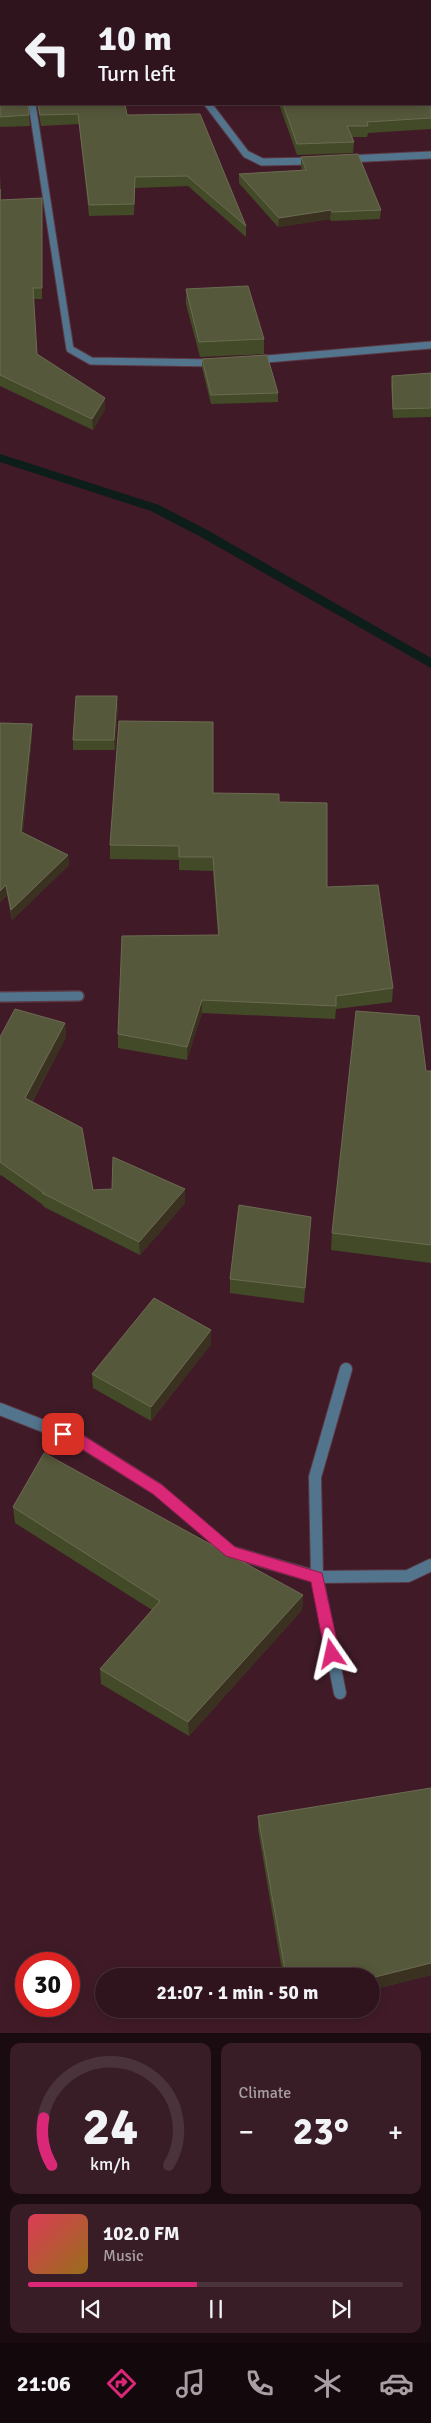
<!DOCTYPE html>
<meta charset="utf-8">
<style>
:root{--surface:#30141d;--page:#381d26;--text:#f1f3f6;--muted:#a89ea4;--line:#4b333b;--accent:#db2777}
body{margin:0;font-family:Signika,sans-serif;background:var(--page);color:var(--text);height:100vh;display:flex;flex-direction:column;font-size:19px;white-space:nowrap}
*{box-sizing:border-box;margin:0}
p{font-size:16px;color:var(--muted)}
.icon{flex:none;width:28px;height:28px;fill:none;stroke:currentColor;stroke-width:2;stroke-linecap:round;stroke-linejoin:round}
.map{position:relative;height:2033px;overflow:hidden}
.panel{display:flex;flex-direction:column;gap:10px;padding:10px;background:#1a0b10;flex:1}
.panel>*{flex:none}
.hud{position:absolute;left:0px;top:0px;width:431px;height:105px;box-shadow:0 2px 12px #0003,0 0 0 1px var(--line);background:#30141d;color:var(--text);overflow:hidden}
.speed{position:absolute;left:15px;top:1952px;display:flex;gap:10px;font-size:25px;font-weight:700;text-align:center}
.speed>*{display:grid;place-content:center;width:65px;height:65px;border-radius:50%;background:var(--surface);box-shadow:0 2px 12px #0003,0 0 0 1px var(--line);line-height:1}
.speed .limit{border:8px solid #d22;background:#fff;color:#111}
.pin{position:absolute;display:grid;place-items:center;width:42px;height:42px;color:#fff;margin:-21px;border-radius:10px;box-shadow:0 2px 8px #0006}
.me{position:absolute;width:55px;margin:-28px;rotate:349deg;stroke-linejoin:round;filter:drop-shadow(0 0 4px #0008)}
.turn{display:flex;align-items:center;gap:18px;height:105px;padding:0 15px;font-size:22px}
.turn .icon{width:65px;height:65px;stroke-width:2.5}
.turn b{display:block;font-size:35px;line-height:42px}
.big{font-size:38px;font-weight:800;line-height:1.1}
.panel .widget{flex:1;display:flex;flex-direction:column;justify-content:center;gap:8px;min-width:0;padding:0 18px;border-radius:10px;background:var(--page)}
.panel .dial{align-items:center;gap:0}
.dial svg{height:130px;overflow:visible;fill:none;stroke:var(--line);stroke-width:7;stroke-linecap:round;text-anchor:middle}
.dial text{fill:var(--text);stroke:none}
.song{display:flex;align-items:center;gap:15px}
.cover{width:60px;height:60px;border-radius:8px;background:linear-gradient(135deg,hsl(350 70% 55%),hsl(40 70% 35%))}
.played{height:5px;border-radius:2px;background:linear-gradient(90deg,var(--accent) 45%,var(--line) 45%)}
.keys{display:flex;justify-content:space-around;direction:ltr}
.heat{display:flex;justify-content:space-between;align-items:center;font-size:28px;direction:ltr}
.panel .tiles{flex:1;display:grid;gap:10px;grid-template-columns:1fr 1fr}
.widget:last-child{grid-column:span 2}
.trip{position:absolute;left:95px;top:1968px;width:285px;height:50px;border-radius:25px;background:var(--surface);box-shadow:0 2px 12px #0003,0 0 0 1px var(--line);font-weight:800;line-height:50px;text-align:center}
.tab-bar{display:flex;height:80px;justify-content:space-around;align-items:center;background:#13080c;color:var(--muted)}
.tab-bar .icon{width:35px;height:35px}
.tab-bar .selected{color:var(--accent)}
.tab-bar b{font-size:22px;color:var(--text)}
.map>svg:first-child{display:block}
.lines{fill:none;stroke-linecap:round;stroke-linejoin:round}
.stream{fill:#0c1d1a;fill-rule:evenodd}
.service-casing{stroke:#5b3843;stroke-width:14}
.minor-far2-casing{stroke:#5b3843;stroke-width:9}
.minor-far1-casing{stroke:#5b3843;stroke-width:12}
.minor-casing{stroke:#5b3843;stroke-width:14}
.service{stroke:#53748d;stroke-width:12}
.minor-far2{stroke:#53748d;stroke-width:7}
.minor-far1{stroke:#53748d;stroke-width:9}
.minor{stroke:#53748d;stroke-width:12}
.wall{fill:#434a28}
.shaded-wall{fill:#3a3120}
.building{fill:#55583b;stroke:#6c6b53}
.route{fill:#db2777;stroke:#8e194d}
</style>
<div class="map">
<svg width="431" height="2033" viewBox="0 0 431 2033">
<rect width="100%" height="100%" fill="#401b27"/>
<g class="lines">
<path class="stream" d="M 0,454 L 159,505 L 209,531 L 431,658 L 431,668 L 201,537 L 151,511 L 0,462 Z"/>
<defs>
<path id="service" d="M 317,1577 L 408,1576 L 431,1565"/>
<g id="minor-far2">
<path d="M 32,104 L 70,349 L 91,361 L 216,363"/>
<path d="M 208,104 L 246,154 L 262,162 L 313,161"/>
<path d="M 347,159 L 431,155"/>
<path d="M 255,360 L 431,345"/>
</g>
<path id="minor-far1" d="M 0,997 L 79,996"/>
<g id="minor">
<path d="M 0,1409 L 79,1440 L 157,1489 L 231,1552 L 317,1577 L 315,1477 L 346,1369"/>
<path d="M 317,1577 L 340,1693"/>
</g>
</defs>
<use href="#service" class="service-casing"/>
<use href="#minor-far2" class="minor-far2-casing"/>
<use href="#minor-far1" class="minor-far1-casing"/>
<use href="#minor" class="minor-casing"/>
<use href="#service" class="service"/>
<use href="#minor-far2" class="minor-far2"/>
<use href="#minor-far1" class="minor-far1"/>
<use href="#minor" class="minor"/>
</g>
<g class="wall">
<path d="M 0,0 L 1,1 L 29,115 L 30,126 L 0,127 Z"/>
<path d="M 431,2 L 431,129 L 368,133 L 367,137 L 352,137 L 354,142 L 353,153 L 297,155 L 279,104 L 430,104 Z"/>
<path d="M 37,104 L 125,104 L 127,115 L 246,226 L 246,237 L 188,186 L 135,188 L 134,215 L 89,216 L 79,124 L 41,126 Z"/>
<path d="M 301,157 L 381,210 L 380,219 L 331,221 L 330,219 L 278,227 L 239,183 L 239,174 L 302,170 L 301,166 Z"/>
<path d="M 0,174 L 1,200 L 42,198 L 42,299 L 34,299 L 37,354 L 105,409 L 93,430 L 0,386 Z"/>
<path d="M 186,289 L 264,339 L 264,354 L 200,357 L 186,304 Z"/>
<path d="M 202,359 L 278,393 L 278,402 L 211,404 L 202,368 Z"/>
<path d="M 431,373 L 431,417 L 393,418 L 391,385 L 392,376 Z"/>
<path d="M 118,705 L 115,750 L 73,750 L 73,740 Z"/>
<path d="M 0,723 L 32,724 L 32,735 L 23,832 L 68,855 L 69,865 L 12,920 L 7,895 L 0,902 Z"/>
<path d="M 213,793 L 279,802 L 327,887 L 393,988 L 392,1002 L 336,1009 L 335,1019 L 202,1013 L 187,1060 L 118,1048 L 118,1034 L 218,935 L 213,871 L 179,870 L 179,860 L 110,859 L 110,845 Z"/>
<path d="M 65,1023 L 66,1037 L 32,1102 L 93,1190 L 185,1203 L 140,1255 L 44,1207 L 43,1205 L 1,1175 L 0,1176 L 0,1037 Z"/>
<path d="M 426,1071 L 431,1071 L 431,1263 L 331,1250 L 332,1233 Z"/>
<path d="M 311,1217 L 304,1303 L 230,1293 L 230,1279 Z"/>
<path d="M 211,1330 L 211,1344 L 151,1421 L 93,1388 L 92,1374 Z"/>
<path d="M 13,1507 L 303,1595 L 302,1610 L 189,1736 L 101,1684 L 100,1669 L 152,1610 L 15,1523 Z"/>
<path d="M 431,1788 L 431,1975 L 371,1990 L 371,1976 L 283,1976 L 258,1829 L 258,1816 Z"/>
</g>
<g class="shaded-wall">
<path d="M 218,104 L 229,104 L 218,105 Z"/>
<path d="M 331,210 L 330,219 L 278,227 L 279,218 Z"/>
<path d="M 105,398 L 105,409 L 93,430 L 92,419 Z"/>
<path d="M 117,696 L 118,705 L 115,750 L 114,740 Z"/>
<path d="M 32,724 L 32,735 L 22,842 L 21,832 Z"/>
<path d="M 68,855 L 69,865 L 12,920 L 11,910 Z"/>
<path d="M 6,885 L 7,895 L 0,902 L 0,891 Z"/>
<path d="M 202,1000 L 202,1013 L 187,1060 L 187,1047 Z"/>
<path d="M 65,1023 L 66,1037 L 26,1112 L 25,1098 Z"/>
<path d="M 185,1189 L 185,1203 L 140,1255 L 139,1242 Z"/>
<path d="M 211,1330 L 211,1344 L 151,1421 L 151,1407 Z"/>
<path d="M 303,1595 L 302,1610 L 189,1736 L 188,1722 Z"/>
<path d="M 431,1963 L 431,1975 L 371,1990 L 371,1978 Z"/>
<path d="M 290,2009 L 299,2009 L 289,2011 Z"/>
</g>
<g class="building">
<path d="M 0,0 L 302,0 L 303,1 L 1,1 L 1,104 L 28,104 L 29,115 L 0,117 Z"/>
<path d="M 313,0 L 397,0 L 397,1 L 312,1 Z"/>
<path d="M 430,2 L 431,2 L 431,118 L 367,122 L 368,126 L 347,126 L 354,142 L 297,144 L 283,104 L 430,104 Z"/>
<path d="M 38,104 L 125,104 L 127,115 L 200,114 L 246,226 L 187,176 L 135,177 L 134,204 L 89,205 L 78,114 L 40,115 Z"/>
<path d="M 358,154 L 381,210 L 332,212 L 331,210 L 279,218 L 239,174 L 306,170 L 301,157 Z"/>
<path d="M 0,189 L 0,200 L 42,198 L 42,288 L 33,288 L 37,354 L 105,398 L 92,419 L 0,375 Z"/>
<path d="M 248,286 L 264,339 L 199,342 L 186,289 Z"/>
<path d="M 267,355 L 278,393 L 211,395 L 202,359 Z"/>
<path d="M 431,373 L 431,408 L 393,409 L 392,376 Z"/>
<path d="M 76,696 L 117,696 L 114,740 L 73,740 Z"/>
<path d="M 119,721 L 213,722 L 213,793 L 279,794 L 279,802 L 327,803 L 327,887 L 378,885 L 393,988 L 336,996 L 336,1006 L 202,1000 L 187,1047 L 118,1034 L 122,936 L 219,935 L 213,857 L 179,857 L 179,846 L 110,845 Z"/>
<path d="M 0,723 L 32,724 L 21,832 L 68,855 L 11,910 L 6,885 L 0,891 Z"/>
<path d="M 15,1009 L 65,1023 L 25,1098 L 82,1128 L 93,1190 L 112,1189 L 113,1157 L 185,1189 L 139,1242 L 42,1193 L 44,1193 L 0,1162 L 0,1037 Z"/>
<path d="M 356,1011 L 419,1016 L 426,1071 L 431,1071 L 431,1245 L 332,1233 Z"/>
<path d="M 239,1205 L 311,1217 L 305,1288 L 230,1279 Z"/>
<path d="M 154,1298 L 211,1330 L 151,1407 L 92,1374 Z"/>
<path d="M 44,1453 L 303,1595 L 188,1722 L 100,1669 L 160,1601 L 13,1507 Z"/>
<path d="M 431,1788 L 431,1963 L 371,1978 L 371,1976 L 286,1976 L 258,1816 Z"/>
</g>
<path class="route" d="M 63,1428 L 84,1436 L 162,1485 L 235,1547 L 322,1573 L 340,1654 L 338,1659 L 332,1661 L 327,1659 L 325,1654 L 311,1582 L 226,1556 L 153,1494 L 74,1444 L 58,1438 L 57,1434 L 58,1430 Z"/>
</svg>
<div class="speed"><div class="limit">30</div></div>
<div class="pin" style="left:63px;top:1434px;background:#d93025"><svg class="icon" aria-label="arrive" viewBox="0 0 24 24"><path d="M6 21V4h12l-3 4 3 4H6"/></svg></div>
<svg class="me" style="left:332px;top:1654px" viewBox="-20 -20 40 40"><path d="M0-17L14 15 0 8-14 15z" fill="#db2777" stroke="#fff" stroke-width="4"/></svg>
<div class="trip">21:07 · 1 min · 50 m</div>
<div class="hud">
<div class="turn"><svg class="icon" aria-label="left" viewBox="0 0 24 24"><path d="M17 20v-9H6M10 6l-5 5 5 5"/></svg><div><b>10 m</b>Turn left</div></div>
</div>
</div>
<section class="panel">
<div class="tiles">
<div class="widget dial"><svg viewBox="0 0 100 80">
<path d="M14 69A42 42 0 1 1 86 69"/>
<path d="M14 69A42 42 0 0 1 9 40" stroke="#db2777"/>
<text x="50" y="56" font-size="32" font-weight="700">24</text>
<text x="50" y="72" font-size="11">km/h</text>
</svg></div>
<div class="widget"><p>Climate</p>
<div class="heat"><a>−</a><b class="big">23°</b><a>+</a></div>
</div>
<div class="widget">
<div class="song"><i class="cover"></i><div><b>102.0 FM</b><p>Music</p></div></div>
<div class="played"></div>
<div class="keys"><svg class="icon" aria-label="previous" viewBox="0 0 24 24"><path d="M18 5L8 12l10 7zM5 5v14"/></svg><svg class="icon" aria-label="pause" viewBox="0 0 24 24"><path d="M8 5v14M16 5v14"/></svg><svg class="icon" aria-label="next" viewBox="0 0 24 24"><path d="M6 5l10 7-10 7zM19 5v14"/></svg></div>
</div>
</div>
</section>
<nav class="tab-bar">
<b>21:06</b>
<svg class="icon selected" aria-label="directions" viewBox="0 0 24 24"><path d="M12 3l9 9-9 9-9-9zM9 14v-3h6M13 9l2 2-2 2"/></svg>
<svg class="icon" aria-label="music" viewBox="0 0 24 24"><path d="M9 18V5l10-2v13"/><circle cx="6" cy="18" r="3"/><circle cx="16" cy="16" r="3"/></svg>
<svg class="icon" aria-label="phone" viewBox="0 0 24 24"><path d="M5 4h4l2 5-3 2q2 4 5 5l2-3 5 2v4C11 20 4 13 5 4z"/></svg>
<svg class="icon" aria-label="climate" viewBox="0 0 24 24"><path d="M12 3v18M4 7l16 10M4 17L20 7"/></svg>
<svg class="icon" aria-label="car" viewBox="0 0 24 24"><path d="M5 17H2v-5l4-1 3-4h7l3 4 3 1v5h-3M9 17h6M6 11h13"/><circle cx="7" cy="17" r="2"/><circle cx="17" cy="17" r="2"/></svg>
</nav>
